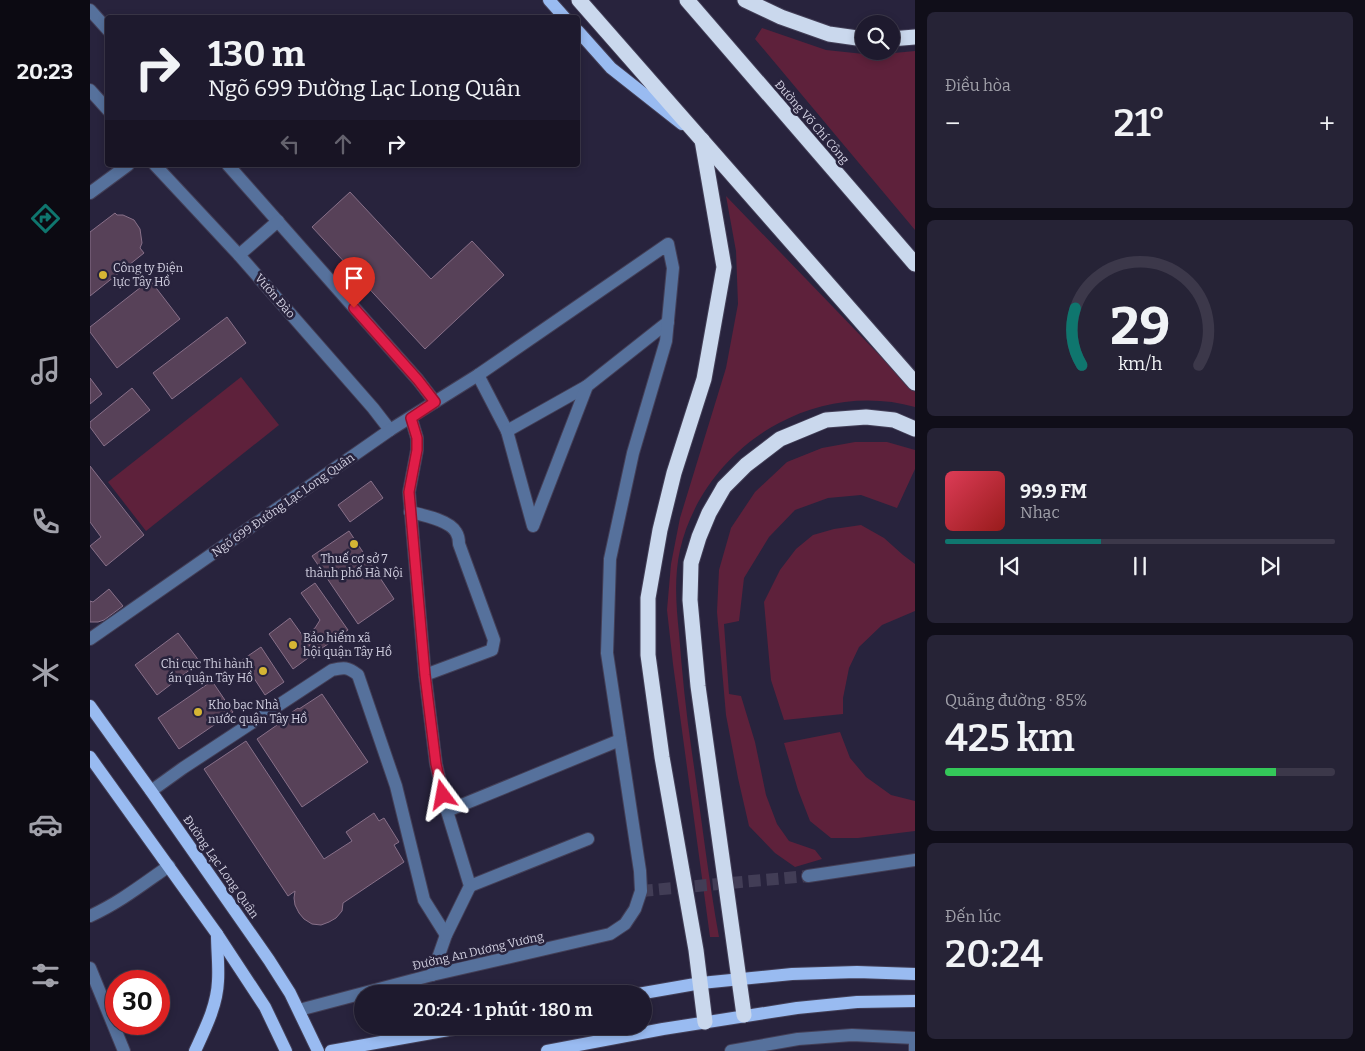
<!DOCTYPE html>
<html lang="vi">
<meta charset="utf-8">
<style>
:root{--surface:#1e1a2e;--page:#262336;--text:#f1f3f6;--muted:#a1a1aa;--line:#3c384a;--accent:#0f766e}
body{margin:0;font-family:Bitter,serif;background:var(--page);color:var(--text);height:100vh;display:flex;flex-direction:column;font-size:19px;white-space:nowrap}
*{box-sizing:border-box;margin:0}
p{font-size:16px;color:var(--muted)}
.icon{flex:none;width:28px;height:28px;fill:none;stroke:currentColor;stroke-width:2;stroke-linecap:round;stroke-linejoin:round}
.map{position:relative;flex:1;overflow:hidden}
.panel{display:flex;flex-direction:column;gap:12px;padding:12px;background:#100e19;width:450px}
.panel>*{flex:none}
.banner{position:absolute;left:15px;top:15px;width:475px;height:152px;border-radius:5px;box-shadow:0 2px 8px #0003,0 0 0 1px var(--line);background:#1e1a2e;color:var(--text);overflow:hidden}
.tools{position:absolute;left:765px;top:15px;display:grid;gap:10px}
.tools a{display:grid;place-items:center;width:45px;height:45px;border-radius:50%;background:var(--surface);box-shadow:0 2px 8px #0003,0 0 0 1px var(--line);font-size:25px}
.speed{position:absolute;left:15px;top:970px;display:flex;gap:10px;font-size:25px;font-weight:700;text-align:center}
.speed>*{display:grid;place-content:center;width:65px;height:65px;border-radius:50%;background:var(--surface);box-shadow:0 2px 8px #0003,0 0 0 1px var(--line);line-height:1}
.speed .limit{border:8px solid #d22;background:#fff;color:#111}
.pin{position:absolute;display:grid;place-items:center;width:42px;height:42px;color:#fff;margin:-51px -21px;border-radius:50% 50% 50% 0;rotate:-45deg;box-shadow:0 0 5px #0007}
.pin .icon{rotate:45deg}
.me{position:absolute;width:55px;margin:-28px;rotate:347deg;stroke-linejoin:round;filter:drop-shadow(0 0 4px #0008)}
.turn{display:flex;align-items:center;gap:18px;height:105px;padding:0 20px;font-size:22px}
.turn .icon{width:65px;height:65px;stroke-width:2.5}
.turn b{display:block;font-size:35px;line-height:42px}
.lanes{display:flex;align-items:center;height:48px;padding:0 20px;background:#0003;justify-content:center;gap:25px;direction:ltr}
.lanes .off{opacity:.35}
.big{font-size:38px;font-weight:600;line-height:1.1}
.panel .widget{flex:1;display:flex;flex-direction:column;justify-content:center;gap:8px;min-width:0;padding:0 18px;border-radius:8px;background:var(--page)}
.panel .dial{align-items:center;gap:0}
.dial svg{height:130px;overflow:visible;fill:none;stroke:var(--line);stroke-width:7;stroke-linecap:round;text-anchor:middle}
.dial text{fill:var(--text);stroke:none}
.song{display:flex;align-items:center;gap:15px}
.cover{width:60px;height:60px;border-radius:8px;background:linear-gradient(135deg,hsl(350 70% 55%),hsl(0 70% 35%))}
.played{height:5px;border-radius:2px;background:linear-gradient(90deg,var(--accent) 40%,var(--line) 40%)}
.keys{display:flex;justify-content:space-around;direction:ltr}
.heat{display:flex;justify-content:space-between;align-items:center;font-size:28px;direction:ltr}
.charge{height:8px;border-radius:4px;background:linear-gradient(90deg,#34c759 85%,var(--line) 0)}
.trip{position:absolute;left:264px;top:985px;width:298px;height:50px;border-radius:25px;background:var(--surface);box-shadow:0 2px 8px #0003,0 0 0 1px var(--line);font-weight:600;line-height:50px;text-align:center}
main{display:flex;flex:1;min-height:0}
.menu{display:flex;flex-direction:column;width:90px;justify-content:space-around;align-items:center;background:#0c0a12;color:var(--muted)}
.menu .icon{width:35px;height:35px}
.menu .on{color:var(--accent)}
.menu b{font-size:22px;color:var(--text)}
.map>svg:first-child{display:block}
.green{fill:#5e213b}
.building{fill:#574158;stroke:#887089}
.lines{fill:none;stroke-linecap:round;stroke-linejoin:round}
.minor-tunnel{stroke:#423d56;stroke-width:12;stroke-dasharray:12 6;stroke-linecap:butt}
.minor-casing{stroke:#433f57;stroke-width:14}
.major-casing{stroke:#433f57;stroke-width:14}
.highway-casing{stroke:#433f57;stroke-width:17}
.minor{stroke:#56719c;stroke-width:12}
.major{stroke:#99bbf1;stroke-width:12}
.highway{stroke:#cad8ed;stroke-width:15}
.route-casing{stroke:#92132f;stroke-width:12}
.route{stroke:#e11d48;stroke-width:9}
.poi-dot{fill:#d5b534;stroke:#28233d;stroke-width:2}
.labels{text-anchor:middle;stroke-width:5;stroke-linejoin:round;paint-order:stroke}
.street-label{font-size:12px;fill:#d2d0e1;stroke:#28233d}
.poi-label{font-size:12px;fill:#d2d0e1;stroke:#28233d;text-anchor:start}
</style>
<main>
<nav class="menu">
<b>20:23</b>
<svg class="icon on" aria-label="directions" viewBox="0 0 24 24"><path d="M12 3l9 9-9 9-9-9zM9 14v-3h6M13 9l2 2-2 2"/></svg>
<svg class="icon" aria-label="music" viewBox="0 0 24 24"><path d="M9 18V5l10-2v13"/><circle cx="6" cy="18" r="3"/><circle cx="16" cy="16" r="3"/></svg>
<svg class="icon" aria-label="phone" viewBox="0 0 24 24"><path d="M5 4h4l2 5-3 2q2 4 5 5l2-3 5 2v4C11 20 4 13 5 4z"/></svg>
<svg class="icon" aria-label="climate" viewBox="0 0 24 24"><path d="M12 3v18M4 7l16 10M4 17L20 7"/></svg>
<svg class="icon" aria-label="car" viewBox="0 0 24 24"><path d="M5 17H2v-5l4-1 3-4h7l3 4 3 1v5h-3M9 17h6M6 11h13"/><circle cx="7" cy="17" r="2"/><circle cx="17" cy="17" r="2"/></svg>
<svg class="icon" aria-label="filters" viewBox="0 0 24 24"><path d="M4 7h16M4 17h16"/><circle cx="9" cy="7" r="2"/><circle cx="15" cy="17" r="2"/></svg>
</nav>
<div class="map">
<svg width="825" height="1051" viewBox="0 0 825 1051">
<rect width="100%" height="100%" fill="#28233d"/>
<g class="green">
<path d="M 672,28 L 736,50 L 783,55 L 825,51 L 825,230 L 665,39 Z"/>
<path d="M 636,196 L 825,392 L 825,407 C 780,394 730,401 689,423 C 641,448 602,496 590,550 C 584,577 586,605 589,633 C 592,673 596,713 602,753 C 611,814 618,876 629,937 L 620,937 L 583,664 L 577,610 L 581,564 L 590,518 L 636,368 L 648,304 L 646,251 Z"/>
<path d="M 151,377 L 189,425 L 56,531 L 18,482 Z"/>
<path d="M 765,442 L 797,442 L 825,450 L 825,469 L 807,508 L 771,495 L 738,498 L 705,510 L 679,537 L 654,578 L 649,621 L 634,624 L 639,694 L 651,696 L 665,742 L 676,795 L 687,824 L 699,841 L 725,850 L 732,859 L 705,867 L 685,853 L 659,826 L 648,778 L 636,715 L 627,612 L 629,570 L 641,528 L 665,492 L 697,462 L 732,448 Z"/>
<path d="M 771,525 L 794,538 L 813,555 L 825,564 L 825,611 L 792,625 L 769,647 L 759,668 L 753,698 L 753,714 L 694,720 L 681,680 L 674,602 L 690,570 L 706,549 L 723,535 L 744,529 Z"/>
<path d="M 750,732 L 760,758 L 776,777 L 801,795 L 825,801 L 825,831 L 768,838 L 741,838 L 720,821 L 708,790 L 694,743 Z"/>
</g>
<g class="building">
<path d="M 260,192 L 341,279 L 382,241 L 414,275 L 335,349 L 222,227 Z"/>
<path d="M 25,213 L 27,215 L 33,215 L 44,220 L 50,229 L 52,243 L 50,248 L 54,253 L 0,296 L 0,232 Z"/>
<path d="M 60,280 L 90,319 L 27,368 L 0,332 L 0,327 Z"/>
<path d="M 137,317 L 156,343 L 82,399 L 63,373 Z"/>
<path d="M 0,378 L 12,394 L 0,404 Z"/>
<path d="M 42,388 L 60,410 L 14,446 L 0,427 L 0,422 Z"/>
<path d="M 0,466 L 54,535 L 16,566 L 0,546 L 11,537 L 0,522 Z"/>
<path d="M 281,481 L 293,498 L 260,522 L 248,505 Z"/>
<path d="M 259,531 L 304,599 L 268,624 L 222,556 Z"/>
<path d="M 225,583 L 258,630 L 225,653 L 213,637 L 225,628 L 230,620 L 211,593 Z"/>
<path d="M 19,589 L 33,606 L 14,620 L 8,622 L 0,622 L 0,601 L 3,602 Z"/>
<path d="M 200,618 L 225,653 L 203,669 L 179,634 Z"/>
<path d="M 88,633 L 110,662 L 67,695 L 45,665 Z"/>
<path d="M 171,647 L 194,682 L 175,695 L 152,660 Z"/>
<path d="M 122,681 L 143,712 L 89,749 L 68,718 Z"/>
<path d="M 232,694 L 278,762 L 212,807 L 167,739 L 187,725 L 186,723 L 208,708 L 209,709 Z"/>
<path d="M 156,741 L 234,859 L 262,841 L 256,832 L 284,813 L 289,821 L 294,818 L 309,842 L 304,845 L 314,862 L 253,903 L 252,911 L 246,918 L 239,922 L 231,925 L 222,924 L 214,919 L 209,913 L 205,905 L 204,898 L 205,891 L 198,896 L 114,769 Z"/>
</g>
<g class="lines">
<path class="minor-tunnel" d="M 551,891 L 718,876"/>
<defs>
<g id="minor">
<path d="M 0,10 L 18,30"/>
<path d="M 0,90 L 18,110"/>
<path d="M 65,165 L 149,255 L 283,408 L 300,430"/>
<path d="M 138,165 L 328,380 L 345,402"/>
<path d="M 0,193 L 38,165"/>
<path d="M 149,255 L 188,221"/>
<path d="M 388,375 L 417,431 L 497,386 L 578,322"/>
<path d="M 321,418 L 327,438 L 327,450 L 319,492 L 335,675 L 346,764 L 357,811 L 380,886 L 356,935 L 342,975"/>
<path d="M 417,431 L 443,526 L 497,386"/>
<path d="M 320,512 C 333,515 359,520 366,532 C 368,535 369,541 369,544 L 404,640 L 402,650 L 335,675"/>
<path d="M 0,639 L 300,430 L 388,375 L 578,244 L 583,268 L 576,341 L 543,453 L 520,559 L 517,653 L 550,871 L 551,891 L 545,909 L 535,924 L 520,934 L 342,975 L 209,1010"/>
<path d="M 61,791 L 93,768 L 242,670 C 254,667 258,667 268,675 L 306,786 L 334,900 L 356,935"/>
<path d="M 357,811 L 530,740"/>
<path d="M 718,876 L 825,860"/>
<path d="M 380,886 L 498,839"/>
<path d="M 0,916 C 29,903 53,884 79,866"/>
<path d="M 0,968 L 34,1051"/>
<path d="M 641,1051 L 708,1039 L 762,1035 L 825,1038"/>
<path d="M 825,1051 L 825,1038"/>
</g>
<g id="major">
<path d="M 459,0 L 475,18"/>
<path d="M 488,31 L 521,68 L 592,124"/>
<path d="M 0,706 L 61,791 L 179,960 L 200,993 L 228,1051"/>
<path d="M 0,757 L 127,934 L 175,1007 L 196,1051"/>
<path d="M 548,994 L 611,983 L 702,974 L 767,972 L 825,974"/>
<path d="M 105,1051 C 115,1029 127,1006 128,981 C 129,966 127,950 127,934"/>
<path d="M 241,1051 L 381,1026"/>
<path d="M 457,1051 L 573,1029 L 707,1008 L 767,1002 L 825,1001"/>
</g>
<g id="highway">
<path d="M 489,0 L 825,383"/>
<path d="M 597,0 L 825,264"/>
<path d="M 655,0 L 691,17 L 739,34 L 774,39"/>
<path d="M 801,39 L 825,37"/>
<path d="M 612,140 L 634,267 L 614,379 L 584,473 L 570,530 L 558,598 L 558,655 L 572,757 L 606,950 L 615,1022"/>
<path d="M 654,1015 L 608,686 L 600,600 L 601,563 L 609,537 L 619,513 L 634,487 L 656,465 L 690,439 L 736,420 L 776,417 L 804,420 L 825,429"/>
</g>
</defs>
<use href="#minor" class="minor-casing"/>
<use href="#major" class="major-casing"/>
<use href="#highway" class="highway-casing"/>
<use href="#minor" class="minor"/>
<use href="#major" class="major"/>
<use href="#highway" class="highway"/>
</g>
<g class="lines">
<defs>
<path id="route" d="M 264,308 L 328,380 L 345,402 L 321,418 L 327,438 L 327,450 L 319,492 L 335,675 L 346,764 L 353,795"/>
</defs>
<use href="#route" class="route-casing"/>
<use href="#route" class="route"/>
</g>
<g class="poi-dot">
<circle cx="13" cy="275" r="5"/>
<circle cx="264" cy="544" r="5"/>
<circle cx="203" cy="645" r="5"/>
<circle cx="173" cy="671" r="5"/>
<circle cx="108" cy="712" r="5"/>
</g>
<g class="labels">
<g class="street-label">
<text transform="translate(722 122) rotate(49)" y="4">Đường Võ Chí Công</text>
<text transform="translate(185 296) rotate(49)" y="4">Vườn Đào</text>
<text transform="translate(193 505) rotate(-35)" y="4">Ngõ 699 Đường Lạc Long Quân</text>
<text transform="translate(131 867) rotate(55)" y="4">Đường Lạc Long Quân</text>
<text transform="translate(388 951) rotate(-13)" y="4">Đường An Dương Vương</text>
</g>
<g class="poi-label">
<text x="23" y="272">Công ty Điện<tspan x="23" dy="14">lực Tây Hồ</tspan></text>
<text x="264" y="563" text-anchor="middle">Thuế cơ sở 7<tspan x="264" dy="14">thành phố Hà Nội</tspan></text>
<text x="213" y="642">Bảo hiểm xã<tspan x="213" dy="14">hội quận Tây Hồ</tspan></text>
<text x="163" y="668" text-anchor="end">Chi cục Thi hành<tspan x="163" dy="14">án quận Tây Hồ</tspan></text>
<text x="118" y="709">Kho bạc Nhà<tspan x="118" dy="14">nước quận Tây Hồ</tspan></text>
</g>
</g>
</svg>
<div class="tools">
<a><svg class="icon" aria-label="search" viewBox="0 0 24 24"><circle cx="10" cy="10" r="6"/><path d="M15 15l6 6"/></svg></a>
</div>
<div class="speed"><div class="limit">30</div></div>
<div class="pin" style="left:264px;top:308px;background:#d93025"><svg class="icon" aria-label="arrive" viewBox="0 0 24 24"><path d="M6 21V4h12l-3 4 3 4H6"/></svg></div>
<svg class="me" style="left:353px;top:795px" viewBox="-20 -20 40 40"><path d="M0-17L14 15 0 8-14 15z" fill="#e11d48" stroke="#fff" stroke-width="4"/></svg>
<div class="trip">20:24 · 1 phút · 180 m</div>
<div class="banner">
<div class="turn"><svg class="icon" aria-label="right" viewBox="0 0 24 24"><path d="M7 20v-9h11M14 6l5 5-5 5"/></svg><div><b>130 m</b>Ngõ 699 Đường Lạc Long Quân</div></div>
<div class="lanes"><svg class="icon off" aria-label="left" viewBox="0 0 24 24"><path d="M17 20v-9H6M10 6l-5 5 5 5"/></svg><svg class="icon off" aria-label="ahead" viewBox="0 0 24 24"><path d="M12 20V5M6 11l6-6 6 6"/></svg><svg class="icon" aria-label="right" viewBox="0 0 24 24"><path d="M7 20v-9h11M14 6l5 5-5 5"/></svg></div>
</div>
</div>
<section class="panel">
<div class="widget"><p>Điều hòa</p>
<div class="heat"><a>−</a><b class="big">21°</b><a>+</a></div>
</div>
<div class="widget dial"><svg viewBox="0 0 100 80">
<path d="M14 69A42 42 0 1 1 86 69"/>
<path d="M14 69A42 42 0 0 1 10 34" stroke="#0f766e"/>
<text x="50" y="56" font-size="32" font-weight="700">29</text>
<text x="50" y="72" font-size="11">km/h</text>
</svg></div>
<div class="widget">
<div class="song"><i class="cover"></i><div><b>99.9 FM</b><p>Nhạc</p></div></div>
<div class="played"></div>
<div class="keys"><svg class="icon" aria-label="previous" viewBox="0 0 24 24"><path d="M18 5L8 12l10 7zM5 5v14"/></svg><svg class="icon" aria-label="pause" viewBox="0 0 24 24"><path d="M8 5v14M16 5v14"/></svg><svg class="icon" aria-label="next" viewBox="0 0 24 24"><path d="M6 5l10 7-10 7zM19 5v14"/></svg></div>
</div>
<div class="widget"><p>Quãng đường · 85%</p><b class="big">425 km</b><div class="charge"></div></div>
<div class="widget"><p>Đến lúc</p><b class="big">20:24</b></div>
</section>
</main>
